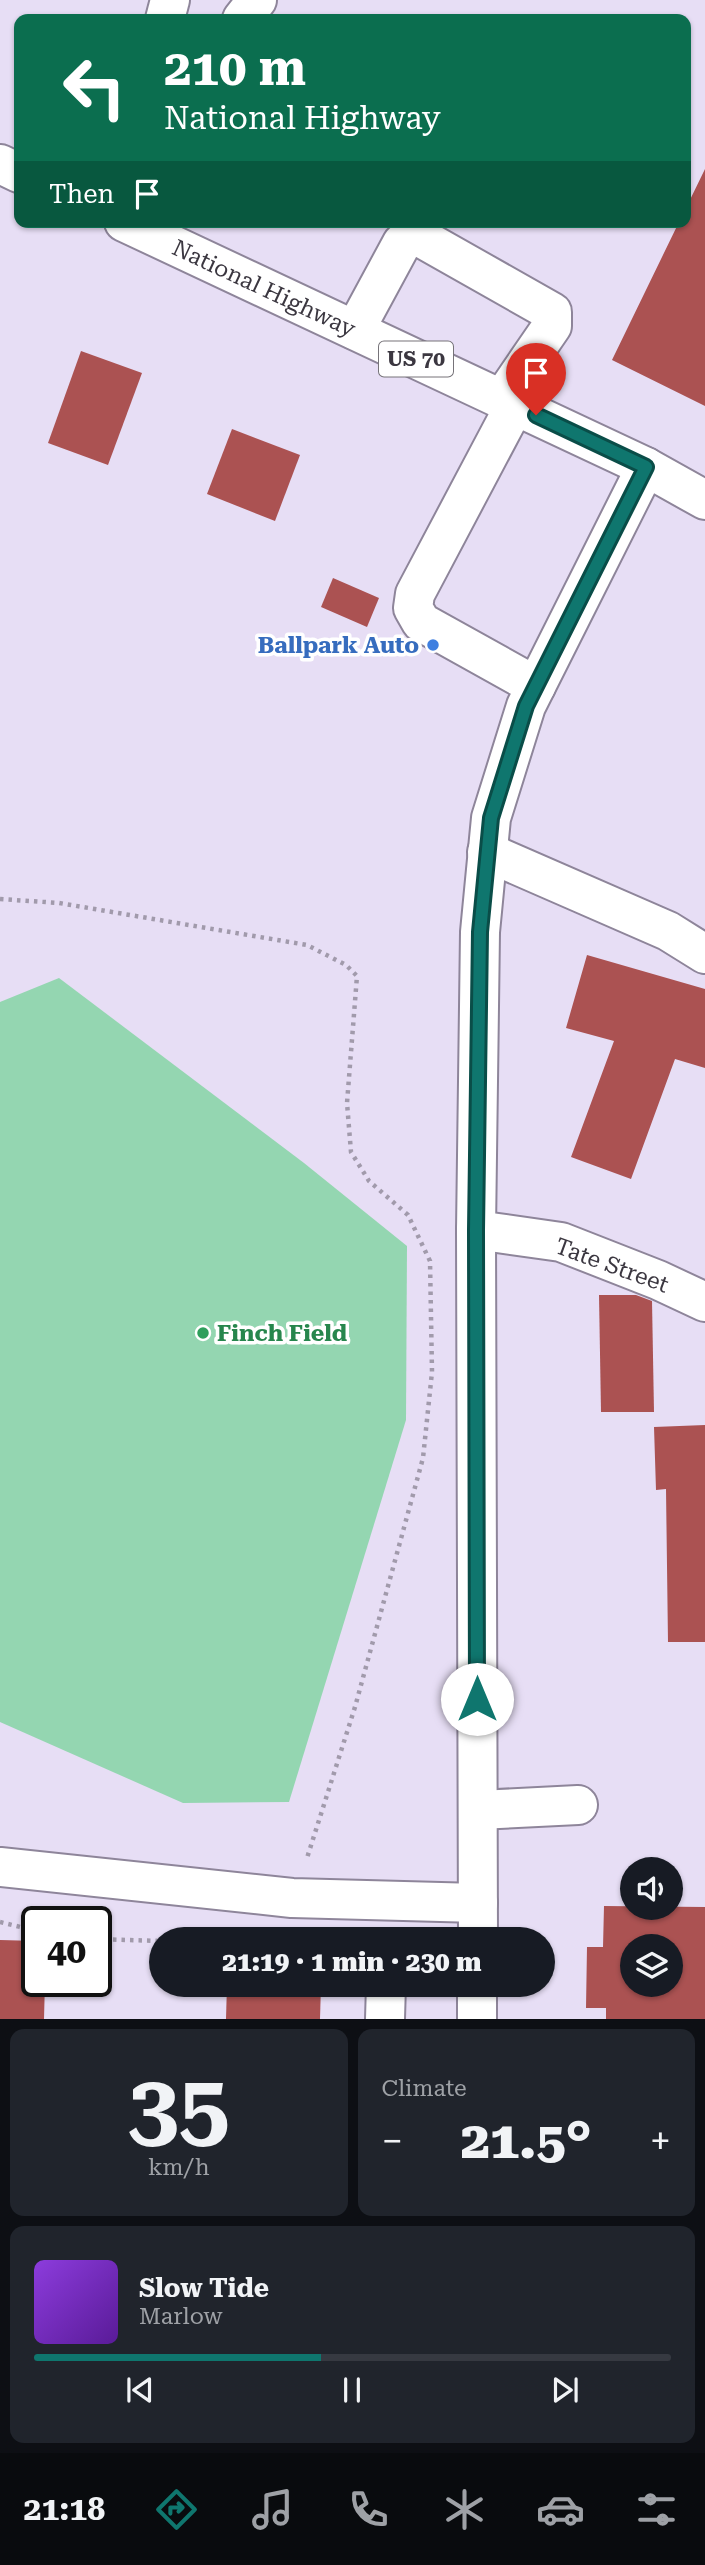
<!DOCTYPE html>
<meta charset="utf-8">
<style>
:root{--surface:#171b24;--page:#20242c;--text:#f1f3f6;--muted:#9ea1a6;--line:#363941;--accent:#0f766e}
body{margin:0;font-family:"Roboto Serif",serif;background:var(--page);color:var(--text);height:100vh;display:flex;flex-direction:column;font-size:26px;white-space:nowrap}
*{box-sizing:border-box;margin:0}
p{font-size:23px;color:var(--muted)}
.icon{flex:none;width:38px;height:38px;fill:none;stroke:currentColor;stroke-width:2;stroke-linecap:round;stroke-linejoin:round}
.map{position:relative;height:2019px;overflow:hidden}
.panel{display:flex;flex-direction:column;gap:10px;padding:10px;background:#0d0f14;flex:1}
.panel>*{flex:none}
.guide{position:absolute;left:14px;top:14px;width:677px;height:214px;border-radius:14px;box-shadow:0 2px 5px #0004;background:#0b6e4f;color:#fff;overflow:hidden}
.fabs{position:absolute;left:620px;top:1857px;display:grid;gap:14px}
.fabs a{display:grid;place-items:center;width:63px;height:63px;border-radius:50%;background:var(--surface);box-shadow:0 2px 5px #0004;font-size:35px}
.speed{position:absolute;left:21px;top:1906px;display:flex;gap:14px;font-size:35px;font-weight:700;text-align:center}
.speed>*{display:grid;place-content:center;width:91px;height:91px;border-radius:50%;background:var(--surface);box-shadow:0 2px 5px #0004;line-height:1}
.speed .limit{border:4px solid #111;border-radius:10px;background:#fff;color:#111}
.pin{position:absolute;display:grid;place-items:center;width:60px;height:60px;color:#fff;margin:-72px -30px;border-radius:50% 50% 50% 0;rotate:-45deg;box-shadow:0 0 7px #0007}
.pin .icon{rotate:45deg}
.me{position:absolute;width:77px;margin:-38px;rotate:0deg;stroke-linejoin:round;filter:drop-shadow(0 0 5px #0008)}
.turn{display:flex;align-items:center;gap:24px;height:147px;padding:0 35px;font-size:32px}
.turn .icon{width:91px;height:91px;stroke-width:2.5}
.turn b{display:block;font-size:49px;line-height:60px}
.then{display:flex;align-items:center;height:66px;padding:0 35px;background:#0003;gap:14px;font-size:26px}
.big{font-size:52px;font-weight:800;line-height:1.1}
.panel .widget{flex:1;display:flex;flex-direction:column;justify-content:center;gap:10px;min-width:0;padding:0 24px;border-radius:14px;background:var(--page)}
.panel .dial{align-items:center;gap:0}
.dial b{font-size:91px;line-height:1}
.song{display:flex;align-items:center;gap:21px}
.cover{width:84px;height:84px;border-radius:10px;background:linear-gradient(135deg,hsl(270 70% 55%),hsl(270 70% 35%))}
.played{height:7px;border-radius:4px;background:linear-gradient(90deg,var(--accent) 45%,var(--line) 45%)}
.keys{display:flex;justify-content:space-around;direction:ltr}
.heat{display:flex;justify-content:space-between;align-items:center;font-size:38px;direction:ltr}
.panel .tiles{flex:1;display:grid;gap:10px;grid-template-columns:1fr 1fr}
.widget:last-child{grid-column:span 2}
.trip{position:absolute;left:149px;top:1927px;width:406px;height:70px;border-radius:35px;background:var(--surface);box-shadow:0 2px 5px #0004;font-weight:800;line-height:70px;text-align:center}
.dock{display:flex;height:112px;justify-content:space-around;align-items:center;background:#090b0e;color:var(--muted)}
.dock .icon{width:49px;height:49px}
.dock .selected{color:var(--accent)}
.dock b{font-size:32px;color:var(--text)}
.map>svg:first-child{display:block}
.green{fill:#94d6b1}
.building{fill:#ab5252;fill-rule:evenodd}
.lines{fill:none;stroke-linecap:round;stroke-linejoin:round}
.minor-casing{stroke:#8e859a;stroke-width:42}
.major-casing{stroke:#8e859a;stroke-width:42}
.path{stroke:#a19aab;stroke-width:4.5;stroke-dasharray:3.5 5;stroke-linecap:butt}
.minor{stroke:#fff;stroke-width:38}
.major{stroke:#fff;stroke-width:38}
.route-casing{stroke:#0a4d48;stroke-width:18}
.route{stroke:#0f766e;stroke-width:12}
.shop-dot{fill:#3f7fe0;stroke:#fff;stroke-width:2.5}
.leisure-dot{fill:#2e9e5b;stroke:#fff;stroke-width:2.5}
.labels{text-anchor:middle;stroke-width:7;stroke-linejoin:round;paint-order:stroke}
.shield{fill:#fff;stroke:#767379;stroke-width:2}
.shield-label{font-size:21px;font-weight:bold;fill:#3b3740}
.street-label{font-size:23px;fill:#3b3740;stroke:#fff}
.shop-label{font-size:23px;font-weight:bold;fill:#366cbe;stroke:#fff;text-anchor:end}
.leisure-label{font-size:23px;font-weight:bold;fill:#27864d;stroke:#fff;text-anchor:start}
</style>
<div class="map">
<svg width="705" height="2019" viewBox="0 0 705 2019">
<rect width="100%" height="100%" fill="#e7def5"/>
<path class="green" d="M 59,978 L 304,1163 L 407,1246 L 406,1420 L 289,1802 L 183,1803 L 0,1722 L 0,1002 Z"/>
<g class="building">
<path d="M 705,169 L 705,406 L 612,360 L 679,222 L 686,222 L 686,208 Z"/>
<path d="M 81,351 L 142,373 L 108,465 L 48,443 Z"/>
<path d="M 232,429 L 300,455 L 275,521 L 207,494 Z"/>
<path d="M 333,578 L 379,598 L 367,627 L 321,607 Z"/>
<path d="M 587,955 L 705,989 L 705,1068 L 675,1059 L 631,1179 L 571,1157 L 614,1041 L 566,1028 Z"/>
<path d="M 599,1295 L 636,1295 L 652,1301 L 654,1412 L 601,1412 Z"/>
<path d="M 705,1425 L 705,1642 L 668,1642 L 666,1489 L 656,1490 L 654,1427 Z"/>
<path d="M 604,1906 L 705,1907 L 705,2019 L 606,2019 L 606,2008 L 586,2008 L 587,1947 L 603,1947 ZM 632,1946 L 670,1946 L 670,1984 L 632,1984 Z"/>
<path d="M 0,1940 L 37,1941 L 37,1981 L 45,1981 L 44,2019 L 0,2019 Z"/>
<path d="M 227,1984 L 321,1984 L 320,2019 L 226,2019 Z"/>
</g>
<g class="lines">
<defs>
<g id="minor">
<path d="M 165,19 L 170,0"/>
<path d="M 242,19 L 257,0"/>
<path d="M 355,330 L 402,243 L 410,236 L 423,239 L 552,312 L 552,326 L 502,399"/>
<path d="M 515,405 L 415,594 L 413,608 L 421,622 L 536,686"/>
<path d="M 487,852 L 668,931 L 705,954"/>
<path d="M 476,1230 L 561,1242 L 658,1280 L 705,1302"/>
<path d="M 478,1810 L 578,1805"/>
<path d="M 0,1867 L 292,1898 L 478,1903"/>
<path d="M 478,1939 L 476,1230 L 480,932 L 491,818 L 526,706 L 646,467"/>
<path d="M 385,2019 L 386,1984"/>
<path d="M 477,2019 L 477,1984"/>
</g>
<g id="major">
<path d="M 0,164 L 19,173"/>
<path d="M 124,222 L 646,467 L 705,500"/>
</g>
</defs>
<use href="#minor" class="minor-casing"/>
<use href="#major" class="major-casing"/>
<g class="path">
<path d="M 0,899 L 59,903 L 307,945 L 346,965 L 357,976 L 347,1103 L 351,1152 L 369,1181 L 408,1215 L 430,1261 L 432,1372 L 423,1458 L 355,1707 L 307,1858"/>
<path d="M 0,1922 L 37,1931"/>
<path d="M 96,1939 L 161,1941"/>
<path d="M 221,1939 L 246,1936"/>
</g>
<use href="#minor" class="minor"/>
<use href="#major" class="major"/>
</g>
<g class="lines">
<defs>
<path id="route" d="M 477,1699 L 476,1230 L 480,932 L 491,818 L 526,706 L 646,467 L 536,415"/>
</defs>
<use href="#route" class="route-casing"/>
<use href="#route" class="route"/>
</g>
<circle class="shop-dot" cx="433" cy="645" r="7"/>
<circle class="leisure-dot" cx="203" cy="1333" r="7"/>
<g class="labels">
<rect class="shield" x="379" y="341.5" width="74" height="35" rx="5"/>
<g class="shield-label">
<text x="416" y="366">US 70</text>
</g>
<g class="street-label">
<text transform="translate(264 288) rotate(25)" y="8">National Highway</text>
<text transform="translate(612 1265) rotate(20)" y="8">Tate Street</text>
</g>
<g class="shop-label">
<text x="419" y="653">Ballpark Auto</text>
</g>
<g class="leisure-label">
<text x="217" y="1341">Finch Field</text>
</g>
</g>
</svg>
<div class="fabs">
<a><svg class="icon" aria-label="sound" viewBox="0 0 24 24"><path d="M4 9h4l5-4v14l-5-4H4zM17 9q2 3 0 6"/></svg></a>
<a><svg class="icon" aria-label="layers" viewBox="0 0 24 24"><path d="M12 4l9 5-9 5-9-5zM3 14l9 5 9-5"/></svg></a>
</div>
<div class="speed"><div class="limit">40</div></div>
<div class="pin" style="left:536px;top:415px;background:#d93025"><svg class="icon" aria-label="arrive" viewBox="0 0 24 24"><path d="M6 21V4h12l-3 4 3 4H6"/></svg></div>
<svg class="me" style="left:477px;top:1699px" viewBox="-20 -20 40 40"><circle r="19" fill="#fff"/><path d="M0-13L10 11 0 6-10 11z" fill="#0f766e"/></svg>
<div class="trip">21:19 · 1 min · 230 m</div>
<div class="guide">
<div class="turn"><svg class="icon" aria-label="left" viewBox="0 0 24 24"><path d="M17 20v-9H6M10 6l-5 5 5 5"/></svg><div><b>210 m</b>National Highway</div></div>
<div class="then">Then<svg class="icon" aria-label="arrive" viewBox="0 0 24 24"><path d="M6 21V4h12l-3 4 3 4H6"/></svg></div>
</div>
</div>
<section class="panel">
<div class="tiles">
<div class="widget dial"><b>35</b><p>km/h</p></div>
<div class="widget"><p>Climate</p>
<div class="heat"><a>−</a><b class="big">21.5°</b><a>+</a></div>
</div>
<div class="widget">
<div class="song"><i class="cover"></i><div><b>Slow Tide</b><p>Marlow</p></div></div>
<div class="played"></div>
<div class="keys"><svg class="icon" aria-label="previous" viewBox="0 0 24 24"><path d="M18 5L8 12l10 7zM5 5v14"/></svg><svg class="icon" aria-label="pause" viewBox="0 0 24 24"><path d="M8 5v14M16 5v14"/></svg><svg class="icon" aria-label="next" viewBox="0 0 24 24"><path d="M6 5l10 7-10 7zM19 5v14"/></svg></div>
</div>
</div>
</section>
<nav class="dock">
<b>21:18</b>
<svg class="icon selected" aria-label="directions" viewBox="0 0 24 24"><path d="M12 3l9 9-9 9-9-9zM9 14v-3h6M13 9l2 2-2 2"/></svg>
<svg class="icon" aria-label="music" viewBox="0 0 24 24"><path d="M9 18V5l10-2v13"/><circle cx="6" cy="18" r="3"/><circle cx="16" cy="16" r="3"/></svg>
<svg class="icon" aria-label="phone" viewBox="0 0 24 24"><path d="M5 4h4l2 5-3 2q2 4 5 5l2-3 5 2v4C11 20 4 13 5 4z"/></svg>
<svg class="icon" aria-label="climate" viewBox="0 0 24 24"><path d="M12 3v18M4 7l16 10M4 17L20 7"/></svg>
<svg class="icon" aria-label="car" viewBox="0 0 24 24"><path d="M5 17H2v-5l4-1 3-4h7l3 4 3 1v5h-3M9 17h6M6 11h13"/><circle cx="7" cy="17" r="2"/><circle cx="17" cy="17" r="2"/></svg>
<svg class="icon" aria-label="filters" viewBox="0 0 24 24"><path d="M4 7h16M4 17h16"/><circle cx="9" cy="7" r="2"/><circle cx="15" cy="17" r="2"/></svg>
</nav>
